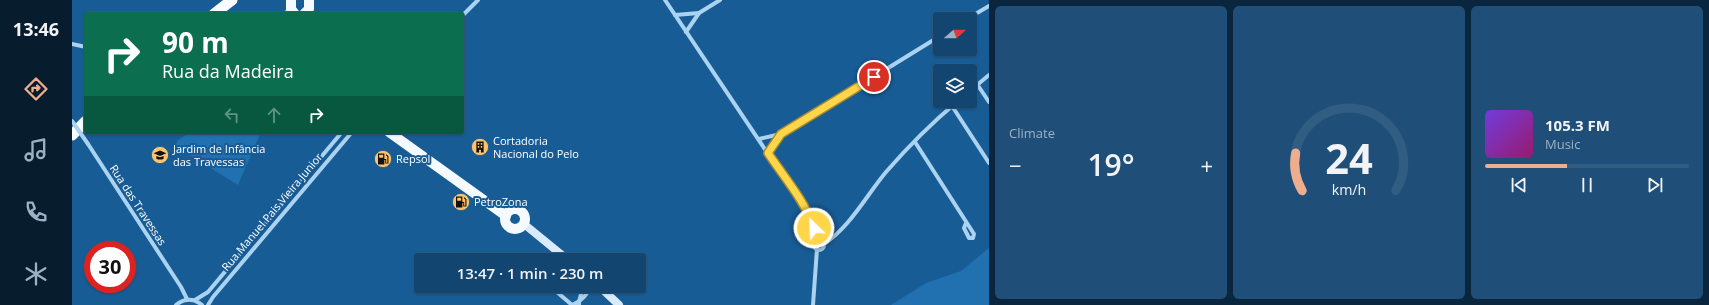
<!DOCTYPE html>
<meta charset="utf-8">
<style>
:root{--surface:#124570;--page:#1f4f78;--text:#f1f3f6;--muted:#9cb1c3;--line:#315d83;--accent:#eead8d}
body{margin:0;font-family:"Open Sans",sans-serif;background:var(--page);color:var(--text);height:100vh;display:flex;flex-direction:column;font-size:15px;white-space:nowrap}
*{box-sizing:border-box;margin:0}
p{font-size:13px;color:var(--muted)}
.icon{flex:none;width:22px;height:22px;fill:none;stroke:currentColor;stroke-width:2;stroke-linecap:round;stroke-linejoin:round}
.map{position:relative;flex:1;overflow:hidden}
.details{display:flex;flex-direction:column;gap:6px;padding:6px;background:#0a263e;width:720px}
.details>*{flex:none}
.banner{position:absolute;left:12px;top:12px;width:380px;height:122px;border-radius:4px;box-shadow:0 1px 3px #0004,0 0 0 1px var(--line);background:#0b6e4f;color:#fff;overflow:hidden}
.needle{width:26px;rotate:70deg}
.fabs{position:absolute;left:861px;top:12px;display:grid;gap:8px}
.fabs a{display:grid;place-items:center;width:44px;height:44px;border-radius:4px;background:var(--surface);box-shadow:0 1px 3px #0004,0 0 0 1px var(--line);font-size:20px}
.speed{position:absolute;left:12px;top:241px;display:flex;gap:8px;font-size:20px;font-weight:700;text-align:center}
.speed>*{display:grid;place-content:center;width:52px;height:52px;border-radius:50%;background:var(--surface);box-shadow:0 1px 3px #0004,0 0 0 1px var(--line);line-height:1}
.speed .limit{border:6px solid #d22;background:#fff;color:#111}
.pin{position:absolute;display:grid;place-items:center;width:34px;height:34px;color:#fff;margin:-17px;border:2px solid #fff;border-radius:50%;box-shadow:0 1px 4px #0007}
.me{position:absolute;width:44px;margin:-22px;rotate:336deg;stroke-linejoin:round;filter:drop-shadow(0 0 3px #0008)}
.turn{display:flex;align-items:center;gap:14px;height:84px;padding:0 12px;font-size:18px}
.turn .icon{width:52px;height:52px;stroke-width:2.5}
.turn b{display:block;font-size:28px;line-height:34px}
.lanes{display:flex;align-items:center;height:38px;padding:0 12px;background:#0003;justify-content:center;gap:20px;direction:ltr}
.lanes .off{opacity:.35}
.big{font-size:30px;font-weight:600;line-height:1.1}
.details .widget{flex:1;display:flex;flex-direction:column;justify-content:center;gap:6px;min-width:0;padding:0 14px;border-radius:6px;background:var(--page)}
.details .dial{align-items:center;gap:0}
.dial svg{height:104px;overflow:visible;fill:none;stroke:var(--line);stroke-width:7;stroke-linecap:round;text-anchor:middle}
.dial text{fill:var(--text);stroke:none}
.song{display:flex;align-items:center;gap:12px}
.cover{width:48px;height:48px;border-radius:6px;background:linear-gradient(135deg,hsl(260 70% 55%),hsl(320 70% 35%))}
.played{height:4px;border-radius:2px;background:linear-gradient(90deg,var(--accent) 40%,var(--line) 40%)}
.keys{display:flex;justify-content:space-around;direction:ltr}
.heat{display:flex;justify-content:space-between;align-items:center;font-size:22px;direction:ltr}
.details .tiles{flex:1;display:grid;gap:6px;grid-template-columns:repeat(3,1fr)}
.trip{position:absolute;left:342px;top:253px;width:232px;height:40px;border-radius:4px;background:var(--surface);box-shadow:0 1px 3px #0004,0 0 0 1px var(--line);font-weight:600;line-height:40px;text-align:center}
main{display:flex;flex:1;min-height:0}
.tab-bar{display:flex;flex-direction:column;width:72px;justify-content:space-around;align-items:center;background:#071c2d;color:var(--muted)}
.tab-bar .icon{width:28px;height:28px}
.tab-bar .active{color:var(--accent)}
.tab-bar b{font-size:18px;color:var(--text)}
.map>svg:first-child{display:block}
.green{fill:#2170b0}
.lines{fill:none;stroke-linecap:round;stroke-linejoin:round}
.minor{stroke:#aad2f1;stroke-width:4}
.secondary{stroke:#d9ebfb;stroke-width:8}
.primary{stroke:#f4faff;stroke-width:10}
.trunk{stroke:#fafcff;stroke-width:11}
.minor-bridge{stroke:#aad2f1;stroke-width:4}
.route-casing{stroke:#a68a30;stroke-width:10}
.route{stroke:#ffd54a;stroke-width:7}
.labels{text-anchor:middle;stroke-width:4;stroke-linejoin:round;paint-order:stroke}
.poi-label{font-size:11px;fill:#fff;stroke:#185c96;text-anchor:start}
.street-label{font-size:11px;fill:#fff;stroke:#185c96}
</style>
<main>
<nav class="tab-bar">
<b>13:46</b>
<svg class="icon active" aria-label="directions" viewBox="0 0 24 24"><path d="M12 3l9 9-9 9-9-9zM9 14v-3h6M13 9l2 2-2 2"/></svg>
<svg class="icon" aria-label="music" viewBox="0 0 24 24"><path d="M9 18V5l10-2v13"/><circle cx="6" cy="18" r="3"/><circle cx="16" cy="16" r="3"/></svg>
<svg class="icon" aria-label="phone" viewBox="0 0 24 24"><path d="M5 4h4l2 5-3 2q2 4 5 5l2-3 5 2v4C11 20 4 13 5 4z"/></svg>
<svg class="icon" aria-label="climate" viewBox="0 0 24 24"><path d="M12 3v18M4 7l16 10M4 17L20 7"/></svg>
</nav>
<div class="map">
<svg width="917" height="305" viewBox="0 0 917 305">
<rect width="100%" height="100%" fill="#185c96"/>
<g class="green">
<path d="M 118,132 L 189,132 L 166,185 L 103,146 L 106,140 Z"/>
<path d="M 917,248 L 917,305 L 819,305 L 854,283 L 889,271 Z"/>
</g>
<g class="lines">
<g class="minor">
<path d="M 593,0 L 731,206 L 738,217 L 745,240"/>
<path d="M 211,14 L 218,10"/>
<path d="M 603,15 L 627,13"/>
<path d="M 390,16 L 406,0"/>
<path d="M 895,19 L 917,6"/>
<path d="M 614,32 L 627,13 L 648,0"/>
<path d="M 0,44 L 14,47"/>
<path d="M 905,84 L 917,102"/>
<path d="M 898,91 L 917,75"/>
<path d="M 880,106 L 917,163"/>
<path d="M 687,139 L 709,134 L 868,36"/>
<path d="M 843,142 L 902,234 L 901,238 L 897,238 L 892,228 L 894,223"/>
<path d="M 16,144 L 109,287 L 115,299"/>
<path d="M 695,153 L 708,134"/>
<circle cx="747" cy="245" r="5"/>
<path d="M 752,244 C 778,227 794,196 814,172 C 834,149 862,121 886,101"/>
<path d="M 478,286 L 500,305"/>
<path d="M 123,300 L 136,292 L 270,132"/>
<path d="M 104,305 C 112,298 122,298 130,305"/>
<path d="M 136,305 L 141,297 L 280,132"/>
<path d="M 500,305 C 510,301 514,295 520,286"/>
<path d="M 507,305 L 507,302 L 511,286"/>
<path d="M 741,305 L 745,249"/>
</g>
<g class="secondary">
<path d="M 452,224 L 496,260"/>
<path d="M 527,286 L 547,305"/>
</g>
<g class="primary">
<path d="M 219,0 L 219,9 L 223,14"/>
<path d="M 232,14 L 237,9 L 237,0"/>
<path d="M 317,132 L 434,216"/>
<circle cx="443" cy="219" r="10"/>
</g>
<g class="trunk">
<path d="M 142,14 L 160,0"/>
<path d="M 0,135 L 14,121"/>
</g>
<path class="minor-bridge" d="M 0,121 L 16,144"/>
</g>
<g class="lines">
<defs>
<path id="route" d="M 742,228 C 733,201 712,177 696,153 L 709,134 L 802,77"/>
</defs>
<use href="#route" class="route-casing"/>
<use href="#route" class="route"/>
</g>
<defs>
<symbol id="building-disc" viewBox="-11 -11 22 22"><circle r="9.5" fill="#ffc46a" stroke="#185c96"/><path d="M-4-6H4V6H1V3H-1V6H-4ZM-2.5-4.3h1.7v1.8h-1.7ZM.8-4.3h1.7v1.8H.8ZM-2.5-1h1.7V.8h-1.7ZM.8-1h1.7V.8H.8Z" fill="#111"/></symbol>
<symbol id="school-disc" viewBox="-11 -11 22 22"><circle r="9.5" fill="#ffc46a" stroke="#185c96"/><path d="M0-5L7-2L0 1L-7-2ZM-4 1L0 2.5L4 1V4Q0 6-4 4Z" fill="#111"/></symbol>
<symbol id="fuel-disc" viewBox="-11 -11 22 22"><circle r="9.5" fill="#ffc46a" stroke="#185c96"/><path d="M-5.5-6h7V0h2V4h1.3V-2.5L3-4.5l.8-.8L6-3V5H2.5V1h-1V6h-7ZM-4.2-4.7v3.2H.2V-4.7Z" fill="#111"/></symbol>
</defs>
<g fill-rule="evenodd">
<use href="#building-disc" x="398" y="137" width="20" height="20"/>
<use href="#school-disc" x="78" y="145" width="20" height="20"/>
<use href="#fuel-disc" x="301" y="149" width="20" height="20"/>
<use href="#fuel-disc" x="379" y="192" width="20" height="20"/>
</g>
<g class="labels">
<g class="poi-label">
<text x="421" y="145">Cortadoria<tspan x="421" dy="13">Nacional do Pelo</tspan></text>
<text x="101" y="153">Jardim de Infância<tspan x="101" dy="13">das Travessas</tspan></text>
<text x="324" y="163">Repsol</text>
<text x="402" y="206">PetroZona</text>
</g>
<g class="street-label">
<text transform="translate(66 205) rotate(57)" y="4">Rua das Travessas</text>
<text transform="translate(200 212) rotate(-50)" y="4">Rua Manuel Pais Vieira Junior</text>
</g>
</g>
</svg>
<div class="fabs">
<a><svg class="needle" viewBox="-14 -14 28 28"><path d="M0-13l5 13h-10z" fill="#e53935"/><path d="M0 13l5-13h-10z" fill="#9cb1c3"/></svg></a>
<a><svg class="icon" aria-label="layers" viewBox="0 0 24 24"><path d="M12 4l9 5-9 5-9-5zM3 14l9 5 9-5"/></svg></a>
</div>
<div class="speed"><div class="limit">30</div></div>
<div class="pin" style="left:802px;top:77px;background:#d93025"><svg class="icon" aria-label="arrive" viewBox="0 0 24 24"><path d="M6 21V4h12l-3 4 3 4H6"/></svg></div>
<svg class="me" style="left:742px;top:228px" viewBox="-20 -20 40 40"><circle r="17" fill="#ffd54a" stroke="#fff" stroke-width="3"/><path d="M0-11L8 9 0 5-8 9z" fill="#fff"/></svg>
<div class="trip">13:47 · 1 min · 230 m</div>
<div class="banner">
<div class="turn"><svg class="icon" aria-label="right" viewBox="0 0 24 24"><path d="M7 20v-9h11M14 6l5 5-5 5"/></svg><div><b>90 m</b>Rua da Madeira</div></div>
<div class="lanes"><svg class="icon off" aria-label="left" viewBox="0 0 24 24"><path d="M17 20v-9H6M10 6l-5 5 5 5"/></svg><svg class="icon off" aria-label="ahead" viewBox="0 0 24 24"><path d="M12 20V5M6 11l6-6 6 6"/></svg><svg class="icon" aria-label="right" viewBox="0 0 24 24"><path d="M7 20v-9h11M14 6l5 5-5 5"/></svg></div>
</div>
</div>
<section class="details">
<div class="tiles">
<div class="widget"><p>Climate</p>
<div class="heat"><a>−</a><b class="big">19°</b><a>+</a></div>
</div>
<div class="widget dial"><svg viewBox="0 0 100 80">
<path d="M14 69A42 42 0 1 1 86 69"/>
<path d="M14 69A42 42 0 0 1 9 40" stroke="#eead8d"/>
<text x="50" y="56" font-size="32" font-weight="700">24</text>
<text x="50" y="72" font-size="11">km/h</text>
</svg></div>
<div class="widget">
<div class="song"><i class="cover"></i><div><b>105.3 FM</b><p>Music</p></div></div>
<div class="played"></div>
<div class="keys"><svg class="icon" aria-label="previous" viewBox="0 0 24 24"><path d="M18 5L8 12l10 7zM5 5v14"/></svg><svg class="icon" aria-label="pause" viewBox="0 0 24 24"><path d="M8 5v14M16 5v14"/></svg><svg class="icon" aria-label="next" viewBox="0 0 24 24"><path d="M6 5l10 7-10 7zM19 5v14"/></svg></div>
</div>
</div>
</section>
</main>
